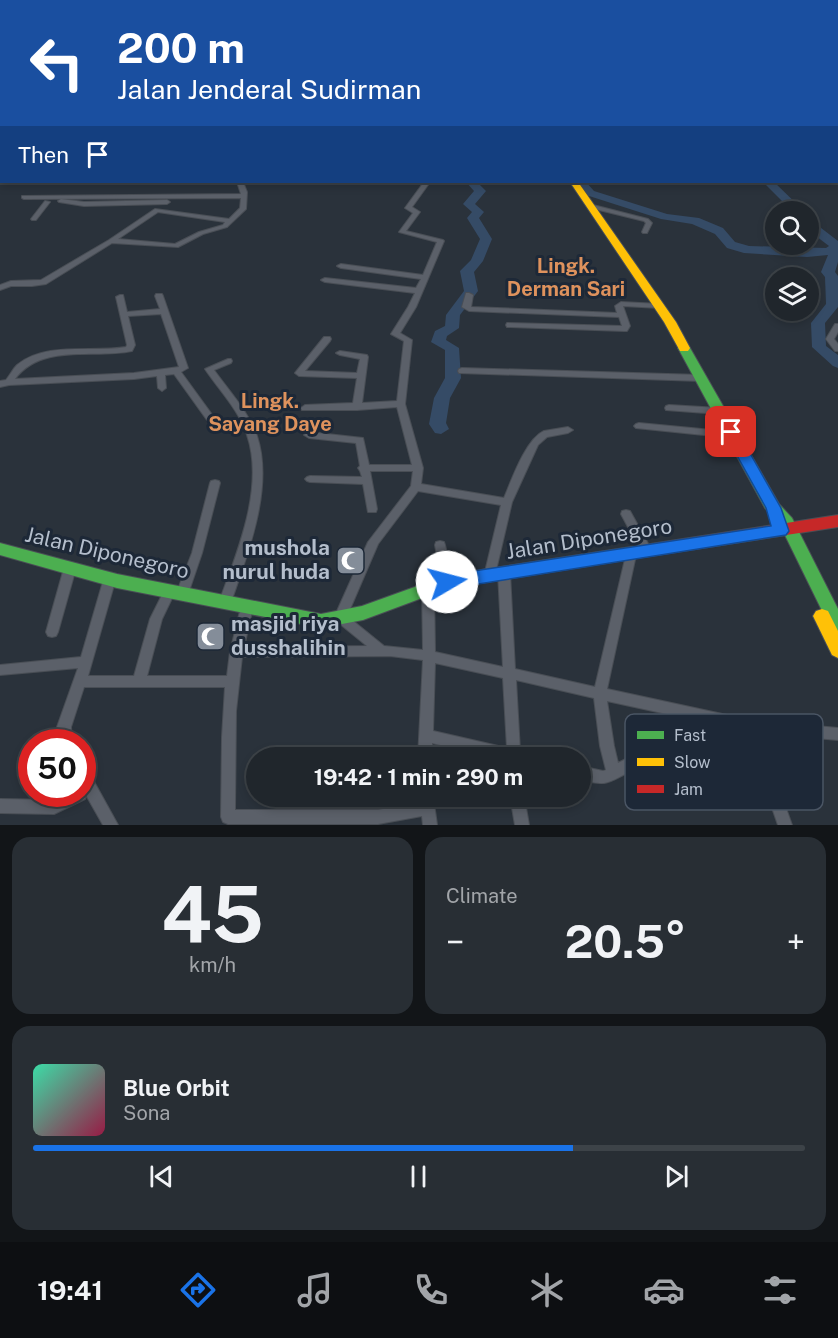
<!DOCTYPE html>
<meta charset="utf-8">
<style>
:root{--surface:#20262c;--page:#282e34;--text:#f1f3f6;--muted:#a2a5a9;--line:#3d4348;--accent:#1a73e8}
body{margin:0;font-family:"Public Sans",sans-serif;background:var(--page);color:var(--text);height:100vh;display:flex;flex-direction:column;font-size:22px;white-space:nowrap}
*{box-sizing:border-box;margin:0}
p{font-size:20px;color:var(--muted)}
.icon{flex:none;width:33px;height:33px;fill:none;stroke:currentColor;stroke-width:2;stroke-linecap:round;stroke-linejoin:round}
.map{position:relative;height:825px;overflow:hidden}
.drawer{display:flex;flex-direction:column;gap:12px;padding:12px;background:#121518;flex:1}
.drawer>*{flex:none}
.hud{position:absolute;left:0px;top:0px;width:838px;height:183px;box-shadow:0 3px 9px #0003,0 0 0 2px var(--line);background:#1a4fa0;color:#fff;overflow:hidden}
.buttons{position:absolute;left:765px;top:201px;display:grid;gap:12px}
.buttons a{display:grid;place-items:center;width:54px;height:54px;border-radius:50%;background:var(--surface);box-shadow:0 3px 9px #0003,0 0 0 2px var(--line);font-size:30px}
.speed{position:absolute;left:18px;top:729px;display:flex;gap:12px;font-size:30px;font-weight:700;text-align:center}
.speed>*{display:grid;place-content:center;width:78px;height:78px;border-radius:50%;background:var(--surface);box-shadow:0 3px 9px #0003,0 0 0 2px var(--line);line-height:1}
.speed .limit{border:9px solid #d22;background:#fff;color:#111}
.pin{position:absolute;display:grid;place-items:center;width:51px;height:51px;color:#fff;margin:-26px;border-radius:12px;box-shadow:0 3px 9px #0006}
.me{position:absolute;width:66px;margin:-33px;rotate:82deg;stroke-linejoin:round;filter:drop-shadow(0 0 4px #0008)}
.turn{display:flex;align-items:center;gap:21px;height:126px;padding:0 18px;font-size:27px}
.turn .icon{width:78px;height:78px;stroke-width:2.5}
.turn b{display:block;font-size:42px;line-height:51px}
.then{display:flex;align-items:center;height:57px;padding:0 18px;background:#0003;gap:12px;font-size:22px}
.big{font-size:45px;font-weight:700;line-height:1.1}
.drawer .widget{flex:1;display:flex;flex-direction:column;justify-content:center;gap:9px;min-width:0;padding:0 21px;border-radius:18px;background:var(--page)}
.drawer .dial{align-items:center;gap:0}
.dial b{font-size:78px;line-height:1}
.song{display:flex;align-items:center;gap:18px}
.cover{width:72px;height:72px;border-radius:9px;background:linear-gradient(135deg,hsl(160 70% 55%),hsl(340 70% 35%))}
.played{height:6px;border-radius:3px;background:linear-gradient(90deg,var(--accent) 70%,var(--line) 70%)}
.keys{display:flex;justify-content:space-around;direction:ltr}
.heat{display:flex;justify-content:space-between;align-items:center;font-size:33px;direction:ltr}
.drawer .tiles{flex:1;display:grid;gap:12px;grid-template-columns:1fr 1fr}
.widget:last-child{grid-column:span 2}
.trip{position:absolute;left:246px;top:747px;width:345px;height:60px;border-radius:30px;background:var(--surface);box-shadow:0 3px 9px #0003,0 0 0 2px var(--line);font-weight:700;line-height:60px;text-align:center}
.dock{display:flex;height:96px;justify-content:space-around;align-items:center;background:#0d0f12;color:var(--muted)}
.dock .icon{width:42px;height:42px}
.dock .selected{color:var(--accent)}
.dock b{font-size:27px;color:var(--text)}
.map>svg:first-child{display:block}
.lines{fill:none;stroke-linecap:round;stroke-linejoin:round}
.river{fill:#354b66;fill-rule:evenodd}
.street-casing{stroke:#494e55;stroke-width:2}
.fast-casing{stroke:#494e55;stroke-width:2}
.slow-casing{stroke:#494e55;stroke-width:2}
.jam-casing{stroke:#494e55;stroke-width:2}
.street{fill:#5b6069;fill-rule:evenodd}
.fast{fill:#4caf50;fill-rule:evenodd}
.slow{fill:#ffc107;fill-rule:evenodd}
.jam{fill:#c62828;fill-rule:evenodd}
.route{fill:#1a73e8;stroke:#114b97;stroke-width:1.5}
.labels{text-anchor:middle;stroke-width:6;stroke-linejoin:round;paint-order:stroke}
.neighbourhood-label{font-size:20px;font-weight:bold;fill:#de925d;stroke:#1d2837}
.near-street-label{font-size:21px;fill:#b4becc;stroke:#1d2837}
.near-poi-label{font-size:21px;font-weight:bold;fill:#b4becc;stroke:#1d2837;text-anchor:end}
.key{fill:#1d2837;stroke:#4a5564;stroke-width:1.5}
.key-label{font-size:16px;fill:#b4becc}
</style>
<div class="map">
<svg width="838" height="825" viewBox="0 0 838 825">
<rect width="100%" height="100%" fill="#2a323b"/>
<g class="lines">
<g class="river">
<path d="M 106,0 L 114,0 L 104,2 Z"/>
<rect x="407" y="0" width="6" height="2"/>
<path d="M 640,0 L 647,0 L 638,2 Z"/>
<path d="M 0,40 L 2,40 L 0,45 Z"/>
<path d="M 466,182 L 477,182 L 486,191 L 475,204 L 484,212 L 479,218 L 492,239 L 483,261 L 474,272 L 478,291 L 460,315 L 459,328 L 447,336 L 446,340 L 459,348 L 461,378 L 450,398 L 446,423 L 449,429 L 441,434 L 435,433 L 429,424 L 434,398 L 445,378 L 445,350 L 431,342 L 435,331 L 445,326 L 446,315 L 464,291 L 460,271 L 471,260 L 480,239 L 467,218 L 472,212 L 463,204 L 474,191 Z"/>
<path d="M 576,182 L 586,182 L 594,191 L 667,214 L 699,218 L 723,228 L 735,242 L 749,246 L 826,248 L 829,246 L 808,230 L 808,221 L 812,221 L 838,241 L 838,262 L 835,272 L 838,276 L 838,307 L 825,323 L 826,346 L 838,355 L 838,368 L 833,366 L 812,347 L 811,323 L 826,304 L 825,277 L 821,272 L 828,255 L 807,257 L 744,253 L 727,248 L 715,234 L 692,224 L 661,219 L 586,195 Z"/>
<path d="M 763,182 L 774,182 L 805,212 L 793,212 Z"/>
</g>
<defs>
<g id="street">
<path d="M 23,0 L 27,0 L 22,2 Z"/>
<path d="M 610,0 L 614,0 L 613,2 L 609,2 Z"/>
<rect x="837" y="2" width="1" height="2"/>
<path d="M 2,9 L 2,12 L 0,12 L 0,10 Z"/>
<path d="M 2,23 L 2,26 L 0,26 L 0,24 Z"/>
<rect x="837" y="70" width="1" height="3"/>
<rect x="837" y="93" width="1" height="3"/>
<rect x="0" y="120" width="2" height="4"/>
<rect x="0" y="140" width="2" height="4"/>
<rect x="837" y="174" width="1" height="4"/>
<path d="M 237,182 L 243,182 L 247,192 L 246,209 L 227,227 L 203,234 L 178,247 L 112,243 L 46,284 L 32,286 L 11,286 L 0,290 L 0,285 L 11,281 L 41,280 L 109,240 L 155,209 L 229,219 L 240,208 L 241,198 L 24,199 L 22,198 L 22,196 L 241,194 ZM 158,212 L 225,222 L 223,225 L 199,232 L 175,244 L 118,239 Z"/>
<path d="M 424,182 L 430,182 L 412,207 L 420,212 L 406,231 L 443,240 L 444,241 L 416,307 L 400,333 L 412,340 L 405,404 L 423,468 L 421,484 L 504,498 C 512,479 526,439 544,431 L 568,427 L 573,430 L 568,433 L 547,437 L 538,445 L 512,502 L 494,579 L 490,580 L 486,579 L 484,576 L 501,505 L 418,491 L 378,544 L 347,616 L 384,646 L 423,650 L 422,587 L 424,584 L 428,583 L 432,584 L 434,587 L 435,652 L 503,667 L 498,573 L 500,570 L 504,569 L 508,570 L 510,573 L 515,669 L 595,687 L 626,555 L 627,552 L 631,551 L 635,552 L 636,555 L 607,689 L 750,720 L 838,728 L 838,740 L 759,733 L 792,825 L 778,825 L 769,799 L 627,773 C 604,785 607,785 580,780 L 580,766 L 603,771 L 606,770 L 600,746 L 594,698 L 516,680 L 520,751 L 529,753 L 531,758 L 494,758 L 432,743 L 432,758 L 418,758 L 423,660 L 390,656 L 242,657 L 236,711 L 235,810 L 378,810 L 420,802 L 419,796 L 433,796 L 437,825 L 423,825 L 422,816 L 378,824 L 228,824 L 223,822 L 221,817 L 222,737 L 225,687 L 84,687 L 71,727 L 72,742 L 60,742 L 57,727 L 78,668 L 0,675 L 0,665 L 81,657 L 104,578 L 106,575 L 110,574 L 114,575 L 116,578 L 88,676 L 134,676 L 150,619 L 165,589 L 169,587 L 173,589 L 175,592 L 162,619 L 147,676 L 227,676 L 230,652 L 241,607 L 243,604 L 247,602 L 251,604 L 253,607 L 244,647 L 367,646 L 340,624 L 335,623 L 333,620 L 368,542 L 411,486 L 413,471 L 370,471 L 377,509 L 376,512 L 368,512 L 363,484 L 310,482 L 307,481 L 305,479 L 307,477 L 310,476 L 362,477 L 360,471 L 358,468 L 360,466 L 356,443 L 309,438 L 304,435 L 309,432 L 363,438 L 369,465 L 412,465 L 397,407 L 357,410 L 302,410 L 301,408 L 305,405 L 353,403 L 357,378 L 299,376 L 295,373 L 324,337 L 330,337 L 331,339 L 330,341 L 305,371 L 357,373 L 360,359 L 340,355 L 336,353 L 340,351 L 367,355 L 368,357 L 362,403 L 397,401 L 404,341 L 391,334 L 408,307 L 415,293 L 325,282 L 321,280 L 325,278 L 416,288 L 421,279 L 341,268 L 337,266 L 341,264 L 423,275 L 437,242 L 399,232 L 413,213 L 405,208 ZM 435,663 L 503,678 L 507,748 L 433,731 ZM 607,701 L 745,731 L 764,784 L 626,759 L 618,763 L 614,746 Z"/>
<path d="M 61,199 L 84,202 L 167,200 L 170,202 L 167,204 L 84,206 L 59,202 L 58,201 Z"/>
<path d="M 45,201 L 50,202 L 36,220 L 32,220 L 31,219 Z"/>
<path d="M 593,205 L 648,219 L 652,223 L 647,233 L 643,233 L 642,232 L 646,223 L 644,221 L 591,208 L 591,206 Z"/>
<path d="M 466,293 L 469,293 L 473,295 L 471,307 L 617,313 L 615,306 L 621,302 L 660,304 L 664,306 L 660,308 L 623,306 L 630,326 L 627,331 L 624,331 L 510,327 L 507,327 L 506,325 L 507,323 L 622,326 L 619,317 L 469,311 L 462,307 Z"/>
<path d="M 156,294 L 162,294 L 163,296 L 188,368 L 181,372 L 213,416 L 215,418 L 213,420 L 207,420 L 174,374 L 165,375 L 166,388 L 162,391 L 158,388 L 157,376 L 134,379 L 9,385 L 0,387 L 0,381 L 6,380 C 10,375 13,369 17,365 C 46,341 92,353 126,347 L 127,345 L 116,297 L 120,295 L 123,295 L 127,312 L 160,309 L 155,296 ZM 161,314 L 179,367 L 134,373 L 15,379 C 42,343 93,359 132,351 L 135,345 L 128,316 Z"/>
<path d="M 835,324 L 838,324 L 838,332 L 834,339 L 838,344 L 838,351 L 835,351 L 826,339 Z"/>
<path d="M 228,359 L 231,359 L 232,361 L 231,363 L 214,370 C 229,391 248,411 257,436 C 274,487 248,553 231,602 L 229,605 L 225,607 L 221,605 L 219,602 C 237,553 265,487 247,435 C 239,410 219,390 205,369 Z"/>
<path d="M 462,368 L 701,375 L 705,378 L 701,381 L 459,373 L 458,371 L 459,369 Z"/>
<path d="M 669,405 L 719,408 L 723,411 L 719,414 L 666,410 L 665,408 L 666,406 Z"/>
<path d="M 639,423 L 733,432 L 738,435 L 733,438 L 636,428 L 634,426 L 636,424 Z"/>
<path d="M 215,480 L 219,481 L 220,483 L 202,553 L 188,594 L 186,597 L 182,599 L 178,597 L 176,594 L 192,553 L 210,483 L 211,481 Z"/>
<path d="M 626,510 L 630,511 L 651,549 L 652,552 L 651,555 L 647,556 L 643,555 L 621,514 L 622,511 Z"/>
<path d="M 440,541 L 444,542 L 445,545 L 454,582 L 452,585 L 448,586 L 444,585 L 442,582 L 435,545 L 436,542 Z"/>
<path d="M 70,564 L 74,565 L 76,568 L 58,632 L 56,636 L 52,637 L 48,636 L 46,632 L 64,568 L 66,565 Z"/>
<path d="M 82,768 L 87,769 L 118,825 L 103,825 L 86,795 L 85,799 L 54,814 L 0,813 L 0,799 L 53,800 L 66,794 L 82,794 Z"/>
<path d="M 510,796 L 524,796 L 529,825 L 515,825 Z"/>
</g>
<g id="fast">
<rect x="529" y="0" width="6" height="2"/>
<path d="M 837,85 L 838,85 L 837,90 Z"/>
<path d="M 837,159 L 838,160 L 838,166 L 837,165 Z"/>
<path d="M 684,344 L 690,348 L 779,504 L 792,518 L 838,609 L 838,633 L 832,631 L 780,525 L 765,508 L 678,348 Z"/>
<path d="M 0,543 L 117,574 L 321,614 L 362,606 L 448,575 L 644,545 L 650,547 L 652,551 L 650,555 L 644,557 L 449,588 L 363,620 L 321,628 L 117,588 L 0,555 Z"/>
</g>
<g id="slow">
<path d="M 570,182 L 578,182 L 676,322 L 690,348 L 688,351 L 680,351 L 664,322 Z"/>
<path d="M 822,609 L 828,611 L 838,631 L 838,658 L 832,655 L 813,616 L 816,611 Z"/>
</g>
<path id="jam" d="M 838,515 L 838,527 L 644,557 L 638,555 L 636,551 L 638,547 L 644,545 Z"/>
</defs>
<use href="#street" class="street-casing"/>
<use href="#fast" class="fast-casing"/>
<use href="#slow" class="slow-casing"/>
<use href="#jam" class="jam-casing"/>
<use href="#street" class="street"/>
<use href="#fast" class="fast"/>
<use href="#slow" class="slow"/>
<use href="#jam" class="jam"/>
</g>
<path class="route" d="M 731,428 L 738,432 L 781,508 L 789,531 L 786,535 L 447,589 L 441,587 L 439,582 L 441,577 L 447,575 L 771,526 L 766,508 L 724,432 Z"/>
<defs>
<symbol id="mosque-square" viewBox="-11 -11 22 22"><rect x="-9" y="-9" width="18" height="18" rx="4" fill="#848d99" stroke="#1d2837"/><path d="M3.5-4.9A6 6 0 1 0 3.5 4.9A5 5 0 1 1 3.5-4.9Z" fill="#fff"/></symbol>
</defs>
<g fill-rule="evenodd">
<use href="#mosque-square" x="334" y="544" width="33" height="33"/>
<use href="#mosque-square" x="194" y="620" width="33" height="33"/>
</g>
<g class="labels">
<g class="neighbourhood-label">
<text x="566" y="273">Lingk.<tspan x="566" dy="23">Derman Sari</tspan></text>
<text x="270" y="408">Lingk.<tspan x="270" dy="23">Sayang Daye</tspan></text>
</g>
<g class="near-street-label">
<text transform="translate(589 539) rotate(-9)" y="7">Jalan Diponegoro</text>
<text transform="translate(107 553) rotate(13)" y="7">Jalan Diponegoro</text>
</g>
<g class="near-poi-label">
<text x="330" y="555">mushola<tspan x="330" dy="24">nurul huda</tspan></text>
<text x="231" y="631" text-anchor="start">masjid riya<tspan x="231" dy="24">dusshalihin</tspan></text>
</g>
</g>
<rect x="625" y="714" width="198" height="96" rx="9" class="key"/>
<rect x="637" y="731" width="27" height="8" fill="#4caf50"/>
<rect x="637" y="758" width="27" height="8" fill="#ffc107"/>
<rect x="637" y="785" width="27" height="8" fill="#c62828"/>
<g class="key-label">
<text x="674" y="741">Fast</text>
<text x="674" y="768">Slow</text>
<text x="674" y="795">Jam</text>
</g>
</svg>
<div class="buttons">
<a><svg class="icon" aria-label="search" viewBox="0 0 24 24"><circle cx="10" cy="10" r="6"/><path d="M15 15l6 6"/></svg></a>
<a><svg class="icon" aria-label="layers" viewBox="0 0 24 24"><path d="M12 4l9 5-9 5-9-5zM3 14l9 5 9-5"/></svg></a>
</div>
<div class="speed"><div class="limit">50</div></div>
<div class="pin" style="left:731px;top:432px;background:#d93025"><svg class="icon" aria-label="arrive" viewBox="0 0 24 24"><path d="M6 21V4h12l-3 4 3 4H6"/></svg></div>
<svg class="me" style="left:447px;top:582px" viewBox="-20 -20 40 40"><circle r="19" fill="#fff"/><path d="M0-13L10 11 0 6-10 11z" fill="#1a73e8"/></svg>
<div class="trip">19:42 · 1 min · 290 m</div>
<div class="hud">
<div class="turn"><svg class="icon" aria-label="left" viewBox="0 0 24 24"><path d="M17 20v-9H6M10 6l-5 5 5 5"/></svg><div><b>200 m</b>Jalan Jenderal Sudirman</div></div>
<div class="then">Then<svg class="icon" aria-label="arrive" viewBox="0 0 24 24"><path d="M6 21V4h12l-3 4 3 4H6"/></svg></div>
</div>
</div>
<section class="drawer">
<div class="tiles">
<div class="widget dial"><b>45</b><p>km/h</p></div>
<div class="widget"><p>Climate</p>
<div class="heat"><a>−</a><b class="big">20.5°</b><a>+</a></div>
</div>
<div class="widget">
<div class="song"><i class="cover"></i><div><b>Blue Orbit</b><p>Sona</p></div></div>
<div class="played"></div>
<div class="keys"><svg class="icon" aria-label="previous" viewBox="0 0 24 24"><path d="M18 5L8 12l10 7zM5 5v14"/></svg><svg class="icon" aria-label="pause" viewBox="0 0 24 24"><path d="M8 5v14M16 5v14"/></svg><svg class="icon" aria-label="next" viewBox="0 0 24 24"><path d="M6 5l10 7-10 7zM19 5v14"/></svg></div>
</div>
</div>
</section>
<nav class="dock">
<b>19:41</b>
<svg class="icon selected" aria-label="directions" viewBox="0 0 24 24"><path d="M12 3l9 9-9 9-9-9zM9 14v-3h6M13 9l2 2-2 2"/></svg>
<svg class="icon" aria-label="music" viewBox="0 0 24 24"><path d="M9 18V5l10-2v13"/><circle cx="6" cy="18" r="3"/><circle cx="16" cy="16" r="3"/></svg>
<svg class="icon" aria-label="phone" viewBox="0 0 24 24"><path d="M5 4h4l2 5-3 2q2 4 5 5l2-3 5 2v4C11 20 4 13 5 4z"/></svg>
<svg class="icon" aria-label="climate" viewBox="0 0 24 24"><path d="M12 3v18M4 7l16 10M4 17L20 7"/></svg>
<svg class="icon" aria-label="car" viewBox="0 0 24 24"><path d="M5 17H2v-5l4-1 3-4h7l3 4 3 1v5h-3M9 17h6M6 11h13"/><circle cx="7" cy="17" r="2"/><circle cx="17" cy="17" r="2"/></svg>
<svg class="icon" aria-label="filters" viewBox="0 0 24 24"><path d="M4 7h16M4 17h16"/><circle cx="9" cy="7" r="2"/><circle cx="15" cy="17" r="2"/></svg>
</nav>
